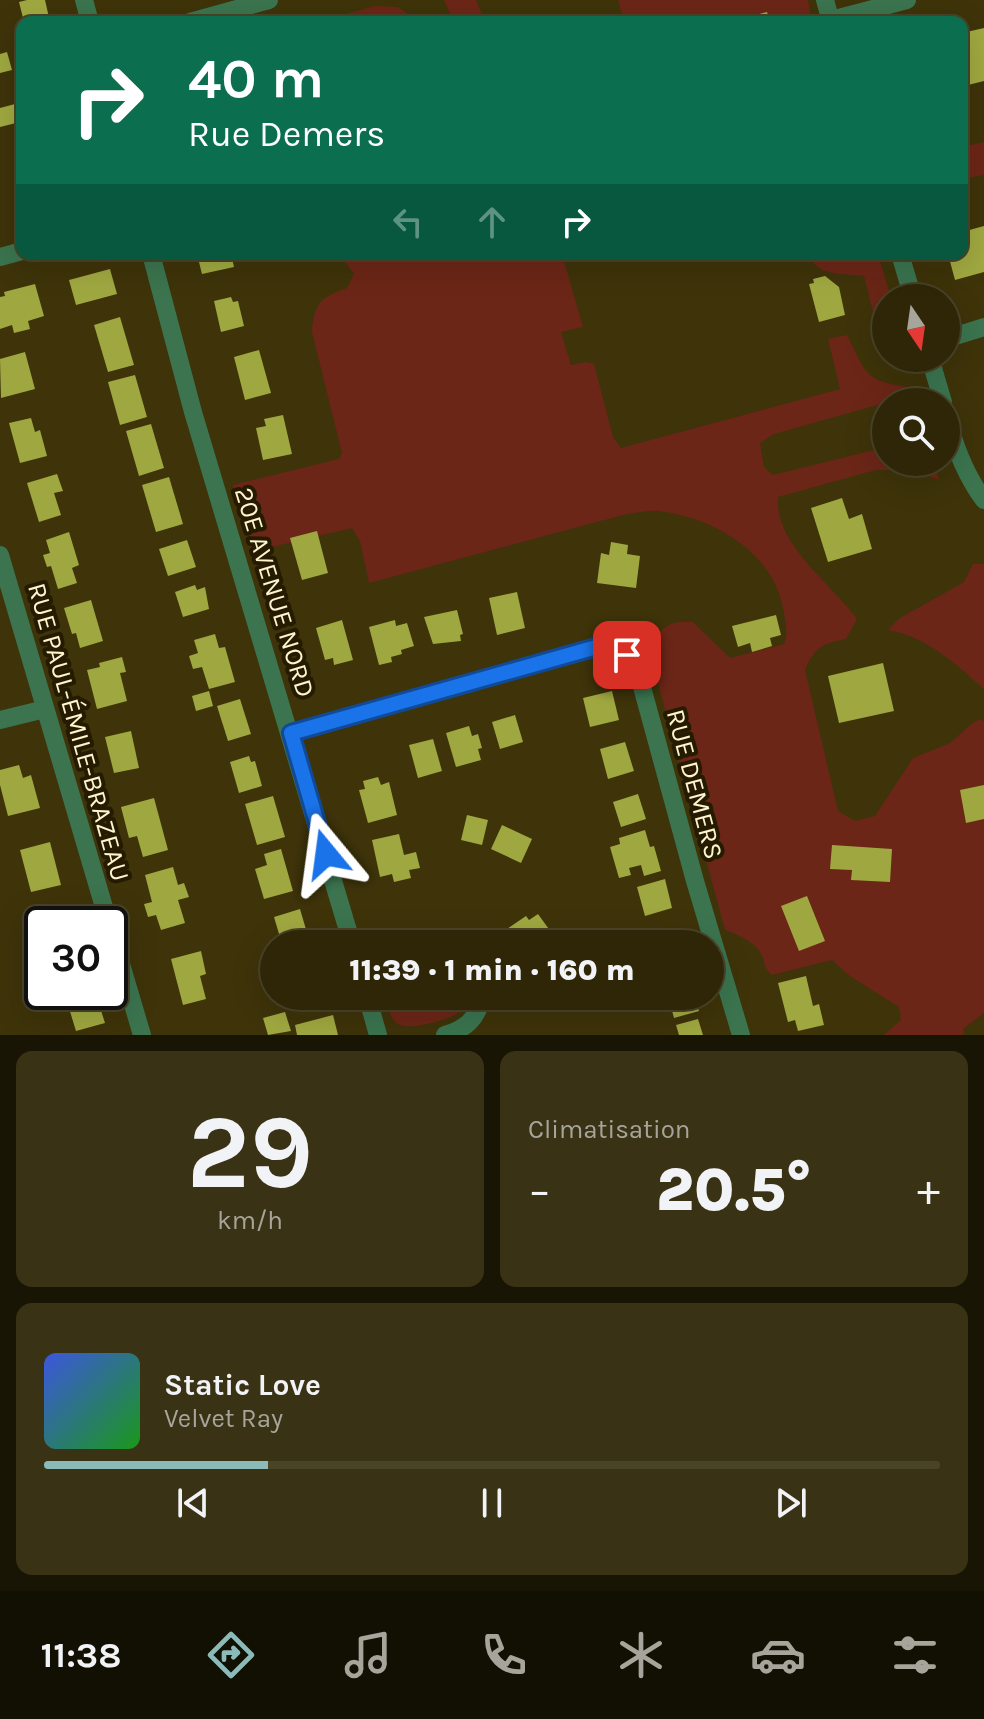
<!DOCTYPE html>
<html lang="fr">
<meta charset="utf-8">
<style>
:root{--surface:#2e2607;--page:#3a3215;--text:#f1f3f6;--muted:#a7a59b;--line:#494328;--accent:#8bbbb9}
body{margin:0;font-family:Karla,sans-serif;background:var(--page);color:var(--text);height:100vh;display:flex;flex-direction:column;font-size:30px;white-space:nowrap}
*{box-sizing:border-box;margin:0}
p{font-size:26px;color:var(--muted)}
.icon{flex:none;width:44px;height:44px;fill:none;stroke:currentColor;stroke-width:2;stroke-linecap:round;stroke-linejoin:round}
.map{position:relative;height:1035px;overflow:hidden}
.sheet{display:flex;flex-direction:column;gap:16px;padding:16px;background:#191504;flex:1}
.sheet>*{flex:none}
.banner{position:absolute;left:16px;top:16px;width:952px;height:244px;border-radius:16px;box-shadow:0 8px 32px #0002,0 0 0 2px var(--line);background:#0b6e4f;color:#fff;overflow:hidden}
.needle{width:52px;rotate:167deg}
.controls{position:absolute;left:872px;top:284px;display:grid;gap:16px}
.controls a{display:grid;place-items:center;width:88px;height:88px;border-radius:50%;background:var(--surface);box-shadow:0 8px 32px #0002,0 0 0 2px var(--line);font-size:40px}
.speed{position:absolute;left:24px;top:906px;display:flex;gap:16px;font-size:40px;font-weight:700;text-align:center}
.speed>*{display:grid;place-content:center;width:104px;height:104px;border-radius:50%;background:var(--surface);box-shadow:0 8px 32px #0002,0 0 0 2px var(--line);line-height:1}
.speed .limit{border:4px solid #111;border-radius:12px;background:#fff;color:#111}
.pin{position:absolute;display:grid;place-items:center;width:68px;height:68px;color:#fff;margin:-34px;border-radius:16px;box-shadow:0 4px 12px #0006}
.me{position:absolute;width:88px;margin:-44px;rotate:344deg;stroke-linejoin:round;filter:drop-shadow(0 0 6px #0008)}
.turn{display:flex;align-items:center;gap:28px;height:168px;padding:0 40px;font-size:36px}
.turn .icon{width:104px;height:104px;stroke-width:2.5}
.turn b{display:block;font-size:56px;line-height:68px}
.lanes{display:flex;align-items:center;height:76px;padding:0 40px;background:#0003;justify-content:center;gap:40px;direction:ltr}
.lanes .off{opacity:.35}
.big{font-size:60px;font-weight:800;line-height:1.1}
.sheet .card{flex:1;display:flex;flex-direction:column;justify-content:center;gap:12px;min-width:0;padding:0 28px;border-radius:16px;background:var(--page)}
.sheet .dial{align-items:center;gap:0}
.dial b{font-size:104px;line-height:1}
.song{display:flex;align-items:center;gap:24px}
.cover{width:96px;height:96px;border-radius:12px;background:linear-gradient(135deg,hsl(230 70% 55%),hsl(120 70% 35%))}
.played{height:8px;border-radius:4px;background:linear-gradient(90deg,var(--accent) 25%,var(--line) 25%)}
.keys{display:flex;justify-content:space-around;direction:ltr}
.heat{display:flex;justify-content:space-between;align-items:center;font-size:44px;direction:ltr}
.sheet .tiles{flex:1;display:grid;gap:16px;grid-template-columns:1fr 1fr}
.card:last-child{grid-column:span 2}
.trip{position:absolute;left:260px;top:930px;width:464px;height:80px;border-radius:40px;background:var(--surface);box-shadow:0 8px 32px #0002,0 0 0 2px var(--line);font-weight:800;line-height:80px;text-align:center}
.menu{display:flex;height:128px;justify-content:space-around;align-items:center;background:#120f03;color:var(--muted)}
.menu .icon{width:56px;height:56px}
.menu .active{color:var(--accent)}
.menu b{font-size:36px;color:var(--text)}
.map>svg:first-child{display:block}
.green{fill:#6b2617}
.building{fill:#9fa840}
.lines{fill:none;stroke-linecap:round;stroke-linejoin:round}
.street{stroke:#3b744f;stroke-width:18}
.route-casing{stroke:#114b97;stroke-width:20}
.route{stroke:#1a73e8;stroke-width:14}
.labels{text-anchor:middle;stroke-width:8;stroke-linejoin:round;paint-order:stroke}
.street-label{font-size:26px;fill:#fef4ce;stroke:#241b00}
</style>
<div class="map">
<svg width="984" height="1035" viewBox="0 0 984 1035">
<rect width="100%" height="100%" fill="#3e3309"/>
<g class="green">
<path d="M 444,0 L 476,0 L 485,22 L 454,22 Z"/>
<path d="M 618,0 L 808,0 L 812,22 L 624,22 Z"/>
<path d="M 375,6 L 398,7 L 419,22 L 316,22 Z"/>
<path d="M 984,142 L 984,175 L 962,179 L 962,147 Z"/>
<path d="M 331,254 L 562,254 L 583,327 L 561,332 L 571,365 L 587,362 L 594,364 L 613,437 L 621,448 L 840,389 L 828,339 L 847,335 C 867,374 864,381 909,387 L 906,397 L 774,434 L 760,443 L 764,467 L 773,475 L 886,447 L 886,462 L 933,462 L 939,480 L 912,470 L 876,470 L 778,497 C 774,544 832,584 857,619 L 846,639 C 821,644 815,647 805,670 L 838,811 L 855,821 L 875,816 L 913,758 L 950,743 L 974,722 L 981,719 L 984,722 L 984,1013 L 963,1029 L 964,1035 L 884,1035 L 901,1020 L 899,1007 L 850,976 L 832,960 L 772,975 C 762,967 766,961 760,952 C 753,941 737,934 725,930 L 658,683 C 653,651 647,619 693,622 L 730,658 L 784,644 C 789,632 785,621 783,608 C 772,551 712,517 658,511 C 649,510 637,513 627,514 L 369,583 L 360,541 L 352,528 L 251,552 L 233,485 L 339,459 L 342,453 L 312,332 C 314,303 321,297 347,288 L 354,274 L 341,256 Z"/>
<path d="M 809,254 L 878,254 L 891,298 L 886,298 L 886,337 L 879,336 L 864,276 C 842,273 816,277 809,254 Z"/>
<path d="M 973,564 L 984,564 L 984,689 C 955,663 927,637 888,630 L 900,618 L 964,582 Z"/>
<path d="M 386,996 L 469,996 C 466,1002 464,1007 459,1012 C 449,1020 410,1031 398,1024 C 389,1019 389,1006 386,996 Z"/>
</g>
<g class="building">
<path d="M 27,0 L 45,0 L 50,22 L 24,22 L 19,2 Z"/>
<path d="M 767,12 L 770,22 L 742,22 L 741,19 Z"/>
<path d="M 984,28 L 984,81 L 964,86 L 962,33 Z"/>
<path d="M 7,52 L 12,70 L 0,73 L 0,54 Z"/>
<path d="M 15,104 L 20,122 L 0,127 L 0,108 Z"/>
<path d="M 984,226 L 984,272 L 955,280 L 948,254 L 962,254 L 962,232 Z"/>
<path d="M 197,254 L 231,254 L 234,267 L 202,274 Z"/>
<path d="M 110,269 L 117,294 L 76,305 L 69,280 Z"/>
<path d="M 825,276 L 839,287 L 845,315 L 819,322 L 809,284 L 814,283 L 813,279 Z"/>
<path d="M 35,284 L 44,316 L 28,321 L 30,329 L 14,333 L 12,325 L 0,329 L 0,297 L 5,296 L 4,292 Z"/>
<path d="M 231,297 L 233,302 L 238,301 L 244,326 L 221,332 L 214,301 Z"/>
<path d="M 120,317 L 134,365 L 108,372 L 94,325 Z"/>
<path d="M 259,350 L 271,393 L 245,400 L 234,357 Z"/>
<path d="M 25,352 L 35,389 L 1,398 L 0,359 Z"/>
<path d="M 135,375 L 147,417 L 120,425 L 108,382 Z"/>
<path d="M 283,415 L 292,454 L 263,460 L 256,428 L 266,426 L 264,419 Z"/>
<path d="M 31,418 L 35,432 L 40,430 L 47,456 L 20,463 L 9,423 Z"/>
<path d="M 151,424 L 164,468 L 139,476 L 126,431 Z"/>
<path d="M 57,474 L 63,491 L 54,493 L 61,515 L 39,522 L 27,483 Z"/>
<path d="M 169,477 L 183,524 L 156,532 L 142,485 Z"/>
<path d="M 842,498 L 849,519 L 862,514 L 872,549 L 828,562 L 811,508 Z"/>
<path d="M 317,531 L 328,573 L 302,580 L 290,538 Z"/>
<path d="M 69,532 L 79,565 L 72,568 L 77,583 L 58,589 L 51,566 L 47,567 L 43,555 L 50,553 L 46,540 Z"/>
<path d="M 187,540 L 196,567 L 168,576 L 159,549 Z"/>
<path d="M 611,542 L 628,545 L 627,554 L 640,556 L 636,588 L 597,583 L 601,553 L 609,555 Z"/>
<path d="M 195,585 L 197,590 L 205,587 L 209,609 L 183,617 L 175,592 Z"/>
<path d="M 517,592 L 525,628 L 497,635 L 489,598 Z"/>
<path d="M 91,600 L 103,641 L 80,648 L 76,633 L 72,634 L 64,608 Z"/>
<path d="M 457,610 L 463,634 L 460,635 L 461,641 L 433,644 L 424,617 Z"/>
<path d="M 776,615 L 781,635 L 770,638 L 772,646 L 752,652 L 750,643 L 738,647 L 732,626 Z"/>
<path d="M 342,620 L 353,660 L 334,665 L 333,658 L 325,660 L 316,628 Z"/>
<path d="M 395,620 L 396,626 L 407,623 L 414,646 L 401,650 L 402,654 L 391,657 L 392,662 L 379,665 L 369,627 Z"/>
<path d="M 215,634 L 219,648 L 225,647 L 235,682 L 209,689 L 202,667 L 193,669 L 189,656 L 198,653 L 194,640 Z"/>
<path d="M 122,657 L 126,672 L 120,673 L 127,701 L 97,709 L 87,670 L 100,667 L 99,663 Z"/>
<path d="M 883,663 L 894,711 L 839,723 L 828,676 Z"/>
<path d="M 209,691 L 213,706 L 196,711 L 192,696 Z"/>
<path d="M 612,691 L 619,720 L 590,727 L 583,698 Z"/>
<path d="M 240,699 L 251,734 L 228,741 L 217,706 Z"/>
<path d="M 515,715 L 523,742 L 500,749 L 492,722 Z"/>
<path d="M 469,726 L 472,736 L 478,734 L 482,748 L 478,749 L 481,760 L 456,767 L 446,733 Z"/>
<path d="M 131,731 L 139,768 L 114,773 L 105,737 Z"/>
<path d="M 433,739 L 442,771 L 418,778 L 409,745 Z"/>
<path d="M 625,742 L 634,771 L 608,779 L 600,749 Z"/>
<path d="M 249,756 L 251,762 L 255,761 L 262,786 L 239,793 L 230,762 Z"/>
<path d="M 19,765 L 23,778 L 31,775 L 40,808 L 8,816 L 0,785 L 0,770 Z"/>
<path d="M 378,777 L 381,785 L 389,782 L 397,815 L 368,823 L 359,790 L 365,789 L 363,781 Z"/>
<path d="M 984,785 L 984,819 L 966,823 L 960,790 Z"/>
<path d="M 638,794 L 646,819 L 621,827 L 613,802 Z"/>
<path d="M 273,796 L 285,837 L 257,845 L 245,804 Z"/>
<path d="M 154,798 L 168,850 L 143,857 L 137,836 L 129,838 L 121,807 Z"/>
<path d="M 467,815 L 488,820 L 482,845 L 461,840 Z"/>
<path d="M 502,825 L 532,839 L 521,863 L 491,849 Z"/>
<path d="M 645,830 L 650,847 L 654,846 L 661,871 L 644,876 L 641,865 L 629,868 L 631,875 L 619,878 L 610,847 L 620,844 L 619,838 Z"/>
<path d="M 399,834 L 404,855 L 416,852 L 420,868 L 409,870 L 411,878 L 394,882 L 392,874 L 380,877 L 372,840 Z"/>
<path d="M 50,842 L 61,885 L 31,892 L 20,850 Z"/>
<path d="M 832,845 L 892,849 L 890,882 L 851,880 L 852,870 L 830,869 Z"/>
<path d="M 281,849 L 293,891 L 264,899 L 255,869 L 267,865 L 264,854 Z"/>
<path d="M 173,867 L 178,885 L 184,883 L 189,897 L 178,900 L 185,923 L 161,930 L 156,915 L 148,917 L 144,904 L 152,902 L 145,875 Z"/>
<path d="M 665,879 L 672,908 L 645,916 L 637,887 Z"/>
<path d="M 807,896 L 825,941 L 799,951 L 781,906 Z"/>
<path d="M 300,909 L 310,943 L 282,944 L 274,917 Z"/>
<path d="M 66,910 L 69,921 L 74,919 L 75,924 L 42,924 L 40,918 Z"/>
<path d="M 538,914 L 551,932 L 534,944 L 517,944 L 507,929 L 526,916 L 529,920 Z"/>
<path d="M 670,932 L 673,944 L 645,944 L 644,939 Z"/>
<path d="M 201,951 L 206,974 L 200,976 L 206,999 L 183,1005 L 171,959 Z"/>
<path d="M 806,976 L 813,1006 L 819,1004 L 824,1025 L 798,1031 L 795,1020 L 788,1022 L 778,983 Z"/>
<path d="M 64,992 L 87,992 L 90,1000 L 97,998 L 105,1023 L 76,1031 Z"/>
<path d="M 550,996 L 571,996 L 574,1005 L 554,1010 Z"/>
<path d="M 668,996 L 694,996 L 699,1011 L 674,1018 Z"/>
<path d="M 285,1012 L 291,1031 L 268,1035 L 263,1018 Z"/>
<path d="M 333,1015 L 338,1035 L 297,1035 L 295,1025 Z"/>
<path d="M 698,1019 L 703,1035 L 679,1035 L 676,1025 Z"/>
</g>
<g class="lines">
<g class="street">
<path d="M 84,0 L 90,22"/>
<path d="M 825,0 L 831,22"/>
<path d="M 831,20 L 907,0"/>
<path d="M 190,22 L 269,0"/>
<path d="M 151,254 L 193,412 L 352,944"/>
<path d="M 900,254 L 913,298"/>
<path d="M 0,257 L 22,251"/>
<path d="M 946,339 L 984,327"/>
<path d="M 930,358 L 943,402"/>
<path d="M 946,414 C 954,445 965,475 984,500"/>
<path d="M 0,555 L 109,924"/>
<path d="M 0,720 L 45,709"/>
<path d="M 291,733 L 600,646 C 617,648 625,652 636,665 L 695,881 L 741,1035"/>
<path d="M 110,927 L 142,1035"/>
<path d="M 418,944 L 447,940 L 453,944"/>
<path d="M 367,996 L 378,1035"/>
<path d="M 445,1035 C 466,1029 478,1018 482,996"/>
</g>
</g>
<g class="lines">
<defs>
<path id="route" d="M 326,854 L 291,733 L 600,646 L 617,648 L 627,655"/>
</defs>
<use href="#route" class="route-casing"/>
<use href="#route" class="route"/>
</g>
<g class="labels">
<g class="street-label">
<text transform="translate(275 592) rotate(73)" y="9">20E AVENUE NORD</text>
<text transform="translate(79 732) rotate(74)" y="9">RUE PAUL-ÉMILE-BRAZEAU</text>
<text transform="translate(695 784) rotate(75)" y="9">RUE DEMERS</text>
</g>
</g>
</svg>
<div class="controls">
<a><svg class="needle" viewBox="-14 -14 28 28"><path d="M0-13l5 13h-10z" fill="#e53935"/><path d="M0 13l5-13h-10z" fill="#a7a59b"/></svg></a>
<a><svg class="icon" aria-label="search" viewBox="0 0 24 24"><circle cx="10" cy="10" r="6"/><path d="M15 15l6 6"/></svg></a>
</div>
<div class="speed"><div class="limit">30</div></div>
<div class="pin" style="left:627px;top:655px;background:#d93025"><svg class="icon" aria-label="arrive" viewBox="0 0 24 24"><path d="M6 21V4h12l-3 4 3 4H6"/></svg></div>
<svg class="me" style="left:326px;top:854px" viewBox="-20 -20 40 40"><path d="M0-17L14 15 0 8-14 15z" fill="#1a73e8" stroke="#fff" stroke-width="4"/></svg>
<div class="trip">11:39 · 1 min · 160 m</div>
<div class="banner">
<div class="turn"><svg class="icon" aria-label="right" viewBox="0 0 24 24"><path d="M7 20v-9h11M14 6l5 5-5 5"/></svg><div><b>40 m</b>Rue Demers</div></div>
<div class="lanes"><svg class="icon off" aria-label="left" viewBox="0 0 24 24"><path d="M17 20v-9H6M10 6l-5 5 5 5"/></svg><svg class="icon off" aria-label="ahead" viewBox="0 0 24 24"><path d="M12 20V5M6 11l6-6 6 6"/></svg><svg class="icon" aria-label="right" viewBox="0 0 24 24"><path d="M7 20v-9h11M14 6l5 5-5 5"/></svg></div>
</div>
</div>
<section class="sheet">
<div class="tiles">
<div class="card dial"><b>29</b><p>km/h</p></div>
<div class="card"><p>Climatisation</p>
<div class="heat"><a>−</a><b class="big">20.5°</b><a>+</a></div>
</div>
<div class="card">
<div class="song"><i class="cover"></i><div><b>Static Love</b><p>Velvet Ray</p></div></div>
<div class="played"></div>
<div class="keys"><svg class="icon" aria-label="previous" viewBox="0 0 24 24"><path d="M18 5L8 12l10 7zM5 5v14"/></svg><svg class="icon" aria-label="pause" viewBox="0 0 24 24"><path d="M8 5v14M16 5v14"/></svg><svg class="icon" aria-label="next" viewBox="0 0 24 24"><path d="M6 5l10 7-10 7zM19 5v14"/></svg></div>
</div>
</div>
</section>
<nav class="menu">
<b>11:38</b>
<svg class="icon active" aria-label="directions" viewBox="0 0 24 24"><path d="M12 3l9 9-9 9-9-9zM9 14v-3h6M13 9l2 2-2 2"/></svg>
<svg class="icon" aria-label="music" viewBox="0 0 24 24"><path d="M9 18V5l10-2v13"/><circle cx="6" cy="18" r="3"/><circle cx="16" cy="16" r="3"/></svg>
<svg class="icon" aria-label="phone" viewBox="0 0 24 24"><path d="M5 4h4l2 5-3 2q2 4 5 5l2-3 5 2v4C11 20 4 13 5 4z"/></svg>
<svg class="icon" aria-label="climate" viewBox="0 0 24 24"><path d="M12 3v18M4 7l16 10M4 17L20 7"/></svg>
<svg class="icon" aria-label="car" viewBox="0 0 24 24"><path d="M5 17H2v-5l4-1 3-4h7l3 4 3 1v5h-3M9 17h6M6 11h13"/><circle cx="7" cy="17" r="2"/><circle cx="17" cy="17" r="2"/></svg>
<svg class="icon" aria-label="filters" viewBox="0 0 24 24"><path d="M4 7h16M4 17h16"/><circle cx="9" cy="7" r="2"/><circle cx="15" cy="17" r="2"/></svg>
</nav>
